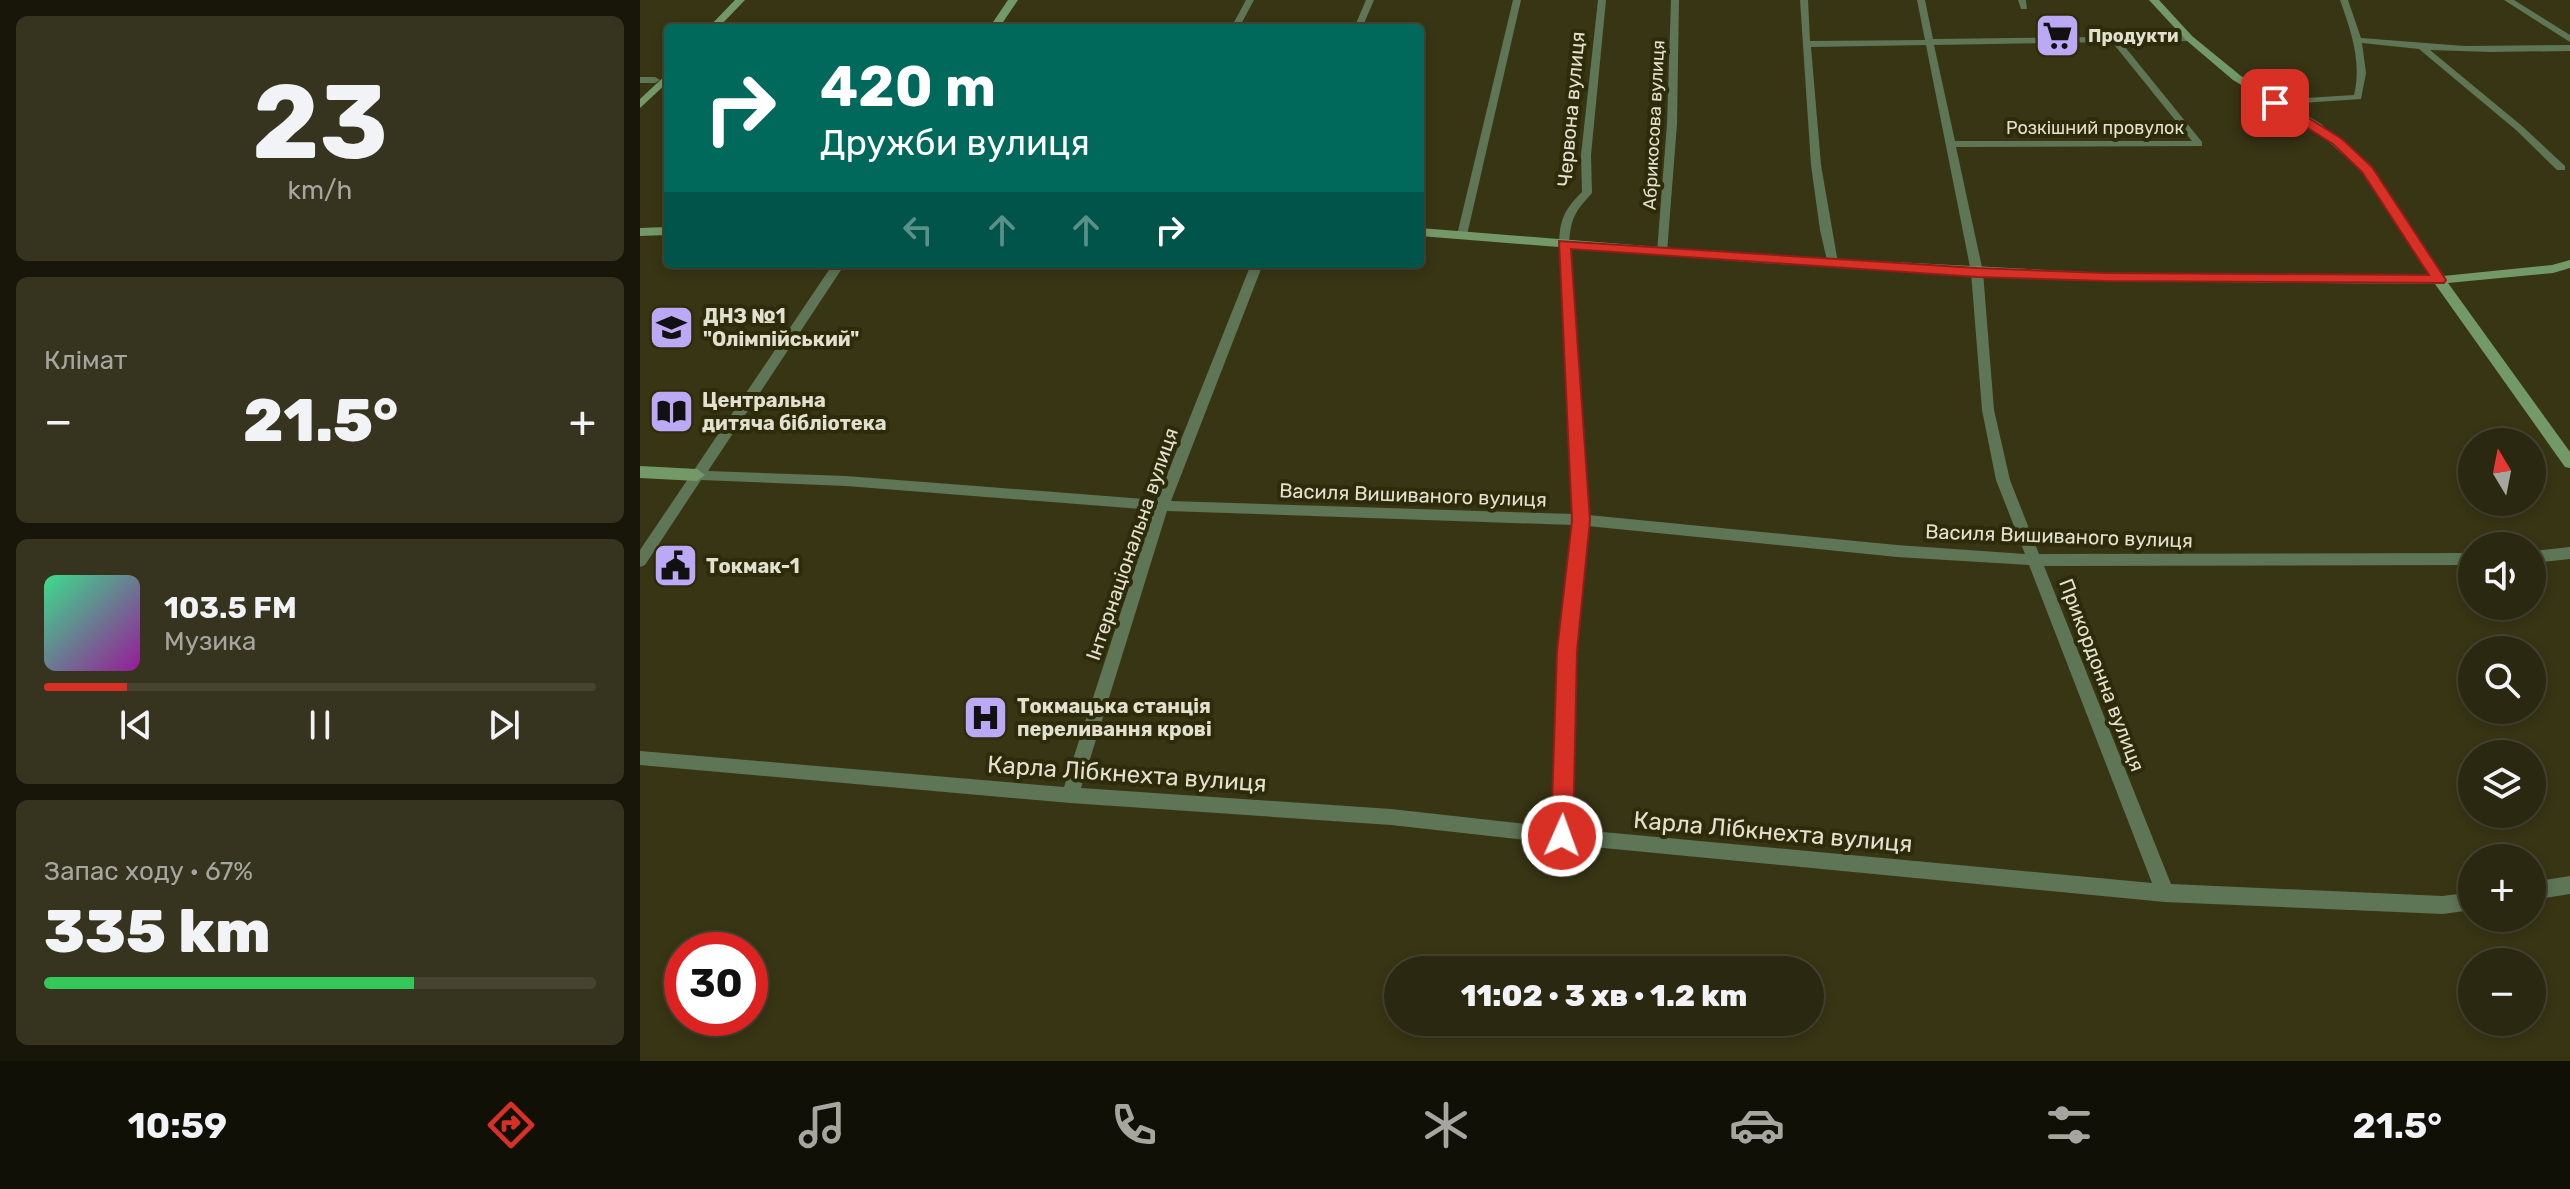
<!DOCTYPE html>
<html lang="uk">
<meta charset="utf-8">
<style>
:root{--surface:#2a2810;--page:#36341e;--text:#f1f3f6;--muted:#a5a69f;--line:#464430;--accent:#d93025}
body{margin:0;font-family:Rubik,sans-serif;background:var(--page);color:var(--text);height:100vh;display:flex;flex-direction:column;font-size:30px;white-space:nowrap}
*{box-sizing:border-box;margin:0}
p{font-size:26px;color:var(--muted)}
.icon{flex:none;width:44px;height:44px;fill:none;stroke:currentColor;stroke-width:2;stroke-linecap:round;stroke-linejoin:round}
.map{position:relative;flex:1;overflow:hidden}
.side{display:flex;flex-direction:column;gap:16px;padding:16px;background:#171609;width:640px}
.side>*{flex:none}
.guide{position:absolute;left:24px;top:24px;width:760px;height:244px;border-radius:8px;box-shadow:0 4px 12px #0003,0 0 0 2px var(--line);background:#00695c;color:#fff;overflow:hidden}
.needle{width:52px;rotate:350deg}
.fabs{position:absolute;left:1818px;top:428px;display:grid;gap:16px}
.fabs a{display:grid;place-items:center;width:88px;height:88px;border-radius:50%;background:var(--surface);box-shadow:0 4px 12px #0003,0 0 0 2px var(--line);font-size:40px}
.speed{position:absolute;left:24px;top:932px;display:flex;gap:16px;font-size:40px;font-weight:700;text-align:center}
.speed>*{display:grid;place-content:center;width:104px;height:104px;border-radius:50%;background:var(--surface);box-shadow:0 4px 12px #0003,0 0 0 2px var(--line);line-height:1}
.speed .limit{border:12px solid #d22;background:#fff;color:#111}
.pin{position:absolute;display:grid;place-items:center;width:68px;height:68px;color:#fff;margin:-34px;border-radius:16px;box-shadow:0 4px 12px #0006}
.me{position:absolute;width:88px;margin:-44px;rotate:2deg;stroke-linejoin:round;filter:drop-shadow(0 0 6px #0008)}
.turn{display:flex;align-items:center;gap:28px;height:168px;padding:0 24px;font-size:36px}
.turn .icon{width:104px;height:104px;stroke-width:2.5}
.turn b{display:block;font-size:56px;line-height:68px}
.lanes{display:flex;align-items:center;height:76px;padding:0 24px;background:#0003;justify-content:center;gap:40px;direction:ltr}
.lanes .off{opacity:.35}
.big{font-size:60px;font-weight:800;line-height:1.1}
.side .tile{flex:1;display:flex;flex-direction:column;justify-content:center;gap:12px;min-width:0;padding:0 28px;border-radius:12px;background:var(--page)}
.side .dial{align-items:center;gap:0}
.dial b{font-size:104px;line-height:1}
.song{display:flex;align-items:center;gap:24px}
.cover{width:96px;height:96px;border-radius:12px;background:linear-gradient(135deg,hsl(150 70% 55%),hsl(300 70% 35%))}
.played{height:8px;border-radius:4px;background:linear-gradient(90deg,var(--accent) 15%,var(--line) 15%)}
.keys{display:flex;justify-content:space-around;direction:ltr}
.heat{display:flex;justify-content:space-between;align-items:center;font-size:44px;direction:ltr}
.charge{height:12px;border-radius:6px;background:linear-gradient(90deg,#34c759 67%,var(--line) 0)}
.trip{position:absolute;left:744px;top:956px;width:440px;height:80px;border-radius:40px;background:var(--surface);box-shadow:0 4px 12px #0003,0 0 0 2px var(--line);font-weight:800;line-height:80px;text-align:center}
.tab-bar{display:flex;height:128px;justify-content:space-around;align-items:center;background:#111006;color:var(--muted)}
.tab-bar .icon{width:56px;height:56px}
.tab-bar .on{color:var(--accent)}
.tab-bar b{font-size:36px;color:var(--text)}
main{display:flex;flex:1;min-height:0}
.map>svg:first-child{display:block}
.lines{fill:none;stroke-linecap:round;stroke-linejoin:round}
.street{fill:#5e7556;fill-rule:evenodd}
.secondary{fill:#749968;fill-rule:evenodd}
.route{fill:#d93025;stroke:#8d1f18;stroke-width:2}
.labels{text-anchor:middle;stroke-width:8;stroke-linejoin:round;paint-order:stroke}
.far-poi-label{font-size:18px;font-weight:bold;fill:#e2e1cf;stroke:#2e2b0b;text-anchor:start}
.far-street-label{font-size:18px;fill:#e2e1cf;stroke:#2e2b0b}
.street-label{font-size:20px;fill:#e2e1cf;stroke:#2e2b0b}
.poi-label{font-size:20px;font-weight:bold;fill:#e2e1cf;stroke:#2e2b0b;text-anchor:start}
.near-street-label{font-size:24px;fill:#e2e1cf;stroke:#2e2b0b}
</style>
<main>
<section class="side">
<div class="tile dial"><b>23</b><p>km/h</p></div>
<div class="tile"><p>Клімат</p>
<div class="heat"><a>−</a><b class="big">21.5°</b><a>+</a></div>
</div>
<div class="tile">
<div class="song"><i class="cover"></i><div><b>103.5 FM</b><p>Музика</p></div></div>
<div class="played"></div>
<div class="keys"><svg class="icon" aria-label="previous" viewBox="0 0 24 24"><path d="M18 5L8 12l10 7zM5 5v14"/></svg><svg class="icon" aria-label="pause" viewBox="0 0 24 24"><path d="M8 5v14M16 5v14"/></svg><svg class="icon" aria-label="next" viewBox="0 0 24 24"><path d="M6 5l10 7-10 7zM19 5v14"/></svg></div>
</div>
<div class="tile"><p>Запас ходу · 67%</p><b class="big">335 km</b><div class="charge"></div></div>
</section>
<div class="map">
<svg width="1930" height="1061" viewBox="0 0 1930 1061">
<rect width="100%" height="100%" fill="#383515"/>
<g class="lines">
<g class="street">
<path d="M 606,0 L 614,0 L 599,28 L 591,28 Z"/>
<path d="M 726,0 L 734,0 L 722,28 L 714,28 Z"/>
<path d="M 873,0 L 881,0 L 827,235 L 822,238 L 817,235 Z"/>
<path d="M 958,0 L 966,0 L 951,155 L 952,193 C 935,212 931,217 929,244 L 948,515 L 1257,545 L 1385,554 L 1356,480 L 1342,410 L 1331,272 L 1286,45 L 1171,47 L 1181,165 L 1198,263 L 1196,265 L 1188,265 L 1180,230 L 1171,165 L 1160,0 L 1168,0 L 1170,41 L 1285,40 L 1277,0 L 1285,0 L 1293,39 L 1552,36 L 1553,38 L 1549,41 L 1481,42 L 1562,142 L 1562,146 L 1316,147 L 1343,272 L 1354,410 L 1370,480 L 1399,554 L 1832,553 L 1832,565 L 1404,566 L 1531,884 L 1803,896 L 1832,892 L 1832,910 L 1803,914 L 1525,902 L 922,844 L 751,825 L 430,803 L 0,765 L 0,751 L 424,787 L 514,510 L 206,486 L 61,480 L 5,565 L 0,567 L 0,550 L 193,264 L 205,264 L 68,471 L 206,476 L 517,500 L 611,264 L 623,264 L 531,501 L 934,514 L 919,244 C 920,219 924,210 942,192 L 941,155 ZM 1472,42 L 1552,141 L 1315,141 L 1294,45 ZM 527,511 L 933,525 L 919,651 L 914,827 L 751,809 L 441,788 ZM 947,526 L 1257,557 L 1389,565 L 1512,883 L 931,829 L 935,651 Z"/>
<path d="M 1031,0 L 1039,0 L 1037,124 L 1027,252 L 1022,255 L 1017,252 L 1027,124 Z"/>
<path d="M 1378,0 L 1386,0 L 1387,9 L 1381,9 Z"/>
<path d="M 1700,0 L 1708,0 L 1721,38 L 1824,46 L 1930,45 L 1930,51 L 1850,52 L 1790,50 L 1882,126 L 1925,166 L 1925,170 L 1917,170 L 1876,130 L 1779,49 L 1722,43 L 1726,73 L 1721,99 L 1632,105 L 1632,101 L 1635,100 L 1714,95 C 1722,62 1711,31 1700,0 Z"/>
<path d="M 1864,0 L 1874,0 L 1930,35 L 1930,42 Z"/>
<path d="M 0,77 L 15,77 L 20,80 L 15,83 L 0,83 Z"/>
<path d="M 1930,547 L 1930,559 L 1892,563 L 1892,551 Z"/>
<path d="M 1930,876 L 1930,894 L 1892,900 L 1892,882 Z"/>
</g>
<g class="secondary">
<path d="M 95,0 L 105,0 L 78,28 L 68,28 Z"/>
<path d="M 368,0 L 378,0 L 359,28 L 349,28 Z"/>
<path d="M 1509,0 L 1519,0 L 1552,36 L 1601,76 L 1681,124 L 1731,168 L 1803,276 L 1912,265 L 1930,260 L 1930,268 L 1913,273 L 1808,283 L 1930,452 L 1930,468 L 1925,467 L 1795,284 L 1465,281 L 1121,263 L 780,236 L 780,228 L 1121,255 L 1465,273 L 1790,276 L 1723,172 L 1673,128 L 1593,80 L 1546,40 Z"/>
<path d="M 28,73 L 28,82 L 0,108 L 0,99 Z"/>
<path d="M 28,227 L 28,235 L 0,236 L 0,228 Z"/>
<path d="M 0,466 L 57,469 L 65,475 L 57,481 L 0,478 Z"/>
</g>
</g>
<path class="route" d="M 1631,100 L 1640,100 L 1702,139 L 1732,167 L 1806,280 L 1804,283 L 1465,281 L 1337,277 L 931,249 L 950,520 L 937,651 L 933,836 L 930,844 L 922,847 L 914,844 L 911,836 L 917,651 L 932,520 L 919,241 L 1337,268 L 1465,273 L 1789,275 L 1722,172 L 1693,144 L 1631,105 Z"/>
<defs>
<symbol id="supermarket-square" viewBox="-11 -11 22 22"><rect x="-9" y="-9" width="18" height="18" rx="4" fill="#bca9f5" stroke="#2e2b0b"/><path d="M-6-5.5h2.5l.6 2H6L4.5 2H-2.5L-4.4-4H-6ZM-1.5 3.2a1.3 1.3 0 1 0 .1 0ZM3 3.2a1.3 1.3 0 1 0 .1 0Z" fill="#111"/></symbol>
<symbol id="school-square" viewBox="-11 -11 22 22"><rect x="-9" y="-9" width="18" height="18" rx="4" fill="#bca9f5" stroke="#2e2b0b"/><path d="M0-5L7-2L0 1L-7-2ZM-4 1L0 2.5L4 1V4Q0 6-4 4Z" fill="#111"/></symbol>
<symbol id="library-square" viewBox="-11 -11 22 22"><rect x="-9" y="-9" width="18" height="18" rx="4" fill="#bca9f5" stroke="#2e2b0b"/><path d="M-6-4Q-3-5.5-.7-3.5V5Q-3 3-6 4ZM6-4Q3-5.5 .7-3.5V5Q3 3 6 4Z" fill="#111"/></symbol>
<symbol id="civic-square" viewBox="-11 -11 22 22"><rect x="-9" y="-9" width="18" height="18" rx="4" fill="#bca9f5" stroke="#2e2b0b"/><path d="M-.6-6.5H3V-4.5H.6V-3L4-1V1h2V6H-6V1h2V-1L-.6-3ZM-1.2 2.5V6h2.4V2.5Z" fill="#111"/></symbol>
<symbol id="hospital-square" viewBox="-11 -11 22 22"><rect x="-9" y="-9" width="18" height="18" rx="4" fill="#bca9f5" stroke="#2e2b0b"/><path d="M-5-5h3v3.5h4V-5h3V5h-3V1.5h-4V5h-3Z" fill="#111"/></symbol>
</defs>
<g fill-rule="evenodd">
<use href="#supermarket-square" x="1392" y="10" width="51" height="51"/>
<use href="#school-square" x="6" y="302" width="51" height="51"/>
<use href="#library-square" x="6" y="386" width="51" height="51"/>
<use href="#civic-square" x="10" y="540" width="51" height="51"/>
<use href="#hospital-square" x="320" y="692" width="51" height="51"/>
</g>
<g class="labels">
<g class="far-poi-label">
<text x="1448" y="42">Продукти</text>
</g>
<g class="far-street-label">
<text transform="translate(1014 125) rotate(-87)" y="6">Абрикосова вулиця</text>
<text x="1455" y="134">Розкішний провулок</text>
</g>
<g class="street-label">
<text transform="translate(931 109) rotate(-85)" y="7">Червона вулиця</text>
<text transform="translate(773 495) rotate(2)" y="7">Василя Вишиваного вулиця</text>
<text transform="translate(1419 536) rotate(2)" y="7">Василя Вишиваного вулиця</text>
<text transform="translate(492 544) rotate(-71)" y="7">Інтернаціональна вулиця</text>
<text transform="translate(1462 675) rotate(69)" y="7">Прикордонна вулиця</text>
</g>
<g class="poi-label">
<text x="63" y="323">ДНЗ №1<tspan x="63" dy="23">"Олімпійський"</tspan></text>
<text x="62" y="407">Центральна<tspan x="62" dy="23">дитяча бібліотека</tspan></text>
<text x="66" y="573">Токмак-1</text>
<text x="377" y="713">Токмацька станція<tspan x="377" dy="23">переливання крові</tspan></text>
</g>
<g class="near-street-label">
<text transform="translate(487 774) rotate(4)" y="8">Карла Лібкнехта вулиця</text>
<text transform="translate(1133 832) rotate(5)" y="8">Карла Лібкнехта вулиця</text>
</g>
</g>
</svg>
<div class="fabs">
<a><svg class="needle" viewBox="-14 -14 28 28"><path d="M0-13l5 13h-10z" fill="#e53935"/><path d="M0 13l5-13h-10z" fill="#a5a69f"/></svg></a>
<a><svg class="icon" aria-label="sound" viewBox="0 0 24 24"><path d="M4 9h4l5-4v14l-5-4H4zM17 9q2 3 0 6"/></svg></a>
<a><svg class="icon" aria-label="search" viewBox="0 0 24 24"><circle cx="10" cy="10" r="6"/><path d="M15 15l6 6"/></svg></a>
<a><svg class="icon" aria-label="layers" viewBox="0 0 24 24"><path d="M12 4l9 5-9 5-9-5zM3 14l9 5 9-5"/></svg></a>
<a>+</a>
<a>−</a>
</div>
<div class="speed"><div class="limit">30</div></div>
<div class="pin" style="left:1635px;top:103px;background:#d93025"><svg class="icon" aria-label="arrive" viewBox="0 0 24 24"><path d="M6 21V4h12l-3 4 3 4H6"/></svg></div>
<svg class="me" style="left:922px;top:836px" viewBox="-20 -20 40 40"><circle r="17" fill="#d93025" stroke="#fff" stroke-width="3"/><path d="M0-11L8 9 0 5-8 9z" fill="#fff"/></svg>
<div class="trip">11:02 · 3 хв · 1.2 km</div>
<div class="guide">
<div class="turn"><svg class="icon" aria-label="right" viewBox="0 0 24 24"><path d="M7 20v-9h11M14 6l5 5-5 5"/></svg><div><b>420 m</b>Дружби вулиця</div></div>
<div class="lanes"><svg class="icon off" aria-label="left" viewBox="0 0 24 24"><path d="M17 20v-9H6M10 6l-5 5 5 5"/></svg><svg class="icon off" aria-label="ahead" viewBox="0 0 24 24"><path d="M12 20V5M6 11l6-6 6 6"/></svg><svg class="icon off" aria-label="ahead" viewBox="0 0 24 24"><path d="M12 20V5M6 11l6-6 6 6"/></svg><svg class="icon" aria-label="right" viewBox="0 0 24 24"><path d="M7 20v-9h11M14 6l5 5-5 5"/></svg></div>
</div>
</div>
</main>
<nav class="tab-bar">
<b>10:59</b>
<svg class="icon on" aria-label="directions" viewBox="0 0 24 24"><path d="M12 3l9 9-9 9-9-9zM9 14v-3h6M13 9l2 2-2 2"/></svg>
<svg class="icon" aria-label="music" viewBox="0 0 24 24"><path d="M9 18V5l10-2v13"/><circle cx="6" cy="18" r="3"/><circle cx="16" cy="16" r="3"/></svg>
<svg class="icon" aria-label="phone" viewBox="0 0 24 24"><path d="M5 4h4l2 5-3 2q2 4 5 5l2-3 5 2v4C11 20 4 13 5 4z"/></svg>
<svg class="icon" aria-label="climate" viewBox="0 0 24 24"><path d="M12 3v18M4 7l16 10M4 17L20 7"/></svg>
<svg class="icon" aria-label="car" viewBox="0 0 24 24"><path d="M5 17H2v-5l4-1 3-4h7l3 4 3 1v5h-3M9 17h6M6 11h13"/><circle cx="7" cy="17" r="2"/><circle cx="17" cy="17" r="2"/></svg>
<svg class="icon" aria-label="filters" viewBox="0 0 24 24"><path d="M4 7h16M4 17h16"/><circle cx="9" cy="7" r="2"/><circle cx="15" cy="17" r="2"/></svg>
<b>21.5°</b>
</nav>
